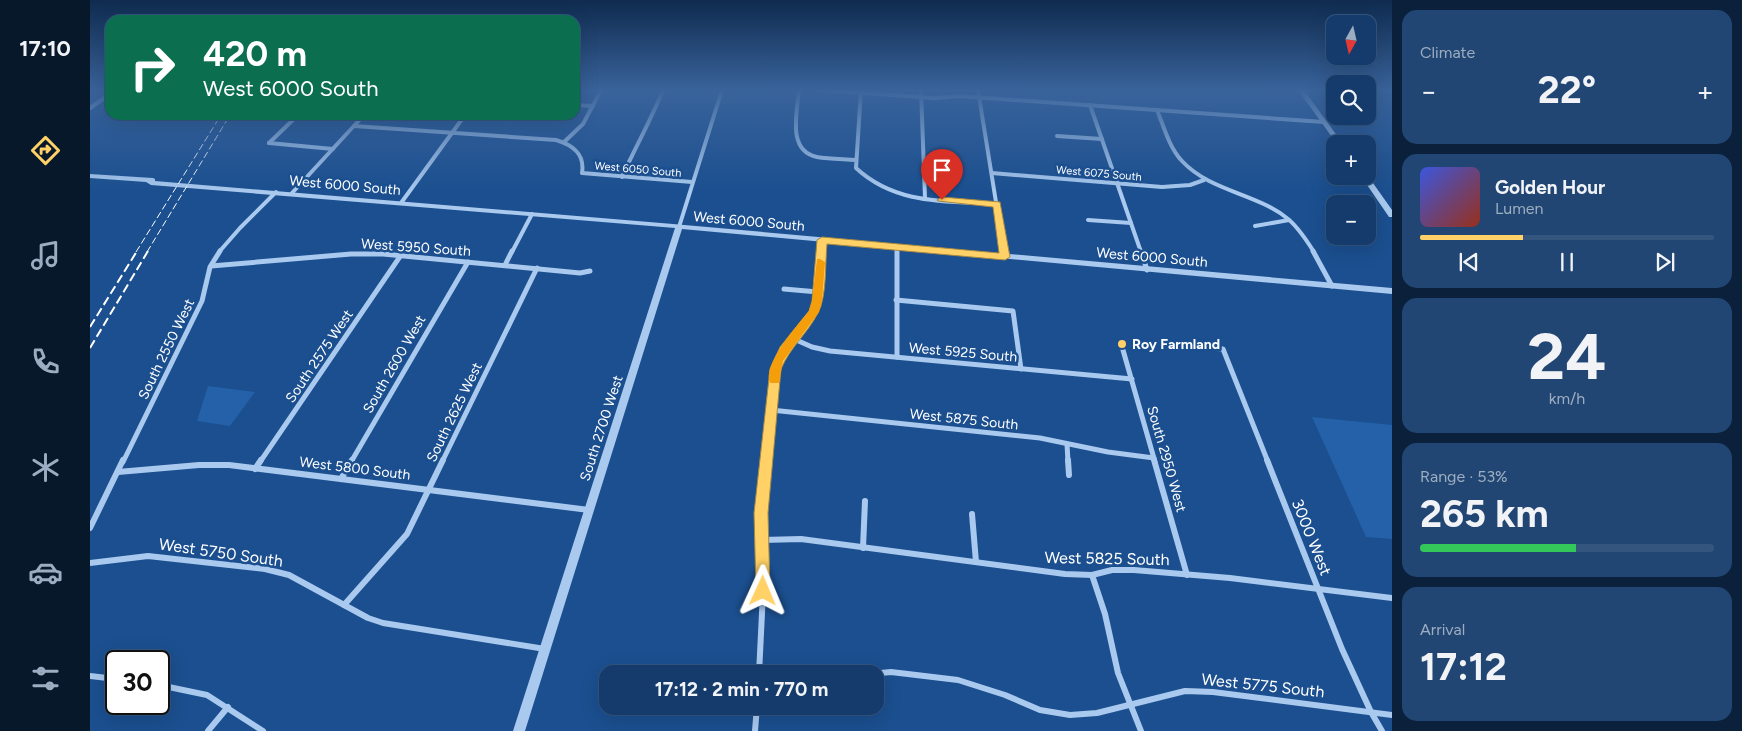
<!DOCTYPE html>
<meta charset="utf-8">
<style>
:root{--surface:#143b6b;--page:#214673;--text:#f1f3f6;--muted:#9dadc1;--line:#33557e;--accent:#ffd166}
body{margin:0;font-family:Figtree,sans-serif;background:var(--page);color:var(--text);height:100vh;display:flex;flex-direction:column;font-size:19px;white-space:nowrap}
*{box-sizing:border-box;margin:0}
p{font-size:16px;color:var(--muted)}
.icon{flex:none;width:28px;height:28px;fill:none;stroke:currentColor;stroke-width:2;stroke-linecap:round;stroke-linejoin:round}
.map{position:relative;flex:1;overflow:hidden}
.drawer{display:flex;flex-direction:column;gap:10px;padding:10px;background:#0b203b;width:350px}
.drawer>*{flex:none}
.hud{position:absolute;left:15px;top:15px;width:475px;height:105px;border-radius:15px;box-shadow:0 5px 20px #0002,0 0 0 1px var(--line);background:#0b6e4f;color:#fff;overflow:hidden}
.needle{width:32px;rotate:188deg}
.buttons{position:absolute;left:1236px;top:15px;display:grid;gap:10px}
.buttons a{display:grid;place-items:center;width:50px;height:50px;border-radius:10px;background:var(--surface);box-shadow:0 5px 20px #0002,0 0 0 1px var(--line);font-size:25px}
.speed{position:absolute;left:15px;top:650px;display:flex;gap:10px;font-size:25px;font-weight:700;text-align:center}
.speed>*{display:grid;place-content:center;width:65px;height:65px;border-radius:50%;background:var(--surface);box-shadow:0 5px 20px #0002,0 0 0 1px var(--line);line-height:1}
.speed .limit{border:2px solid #111;border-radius:8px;background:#fff;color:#111}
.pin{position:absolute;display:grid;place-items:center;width:42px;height:42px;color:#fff;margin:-51px -21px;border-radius:50% 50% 50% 0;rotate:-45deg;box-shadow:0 0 5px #0007}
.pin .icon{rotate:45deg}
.me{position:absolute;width:55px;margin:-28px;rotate:1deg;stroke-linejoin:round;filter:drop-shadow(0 0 4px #0008)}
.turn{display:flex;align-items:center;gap:18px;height:105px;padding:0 15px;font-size:22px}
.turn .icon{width:65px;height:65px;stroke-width:2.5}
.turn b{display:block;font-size:35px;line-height:42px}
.big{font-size:38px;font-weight:700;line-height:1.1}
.drawer .widget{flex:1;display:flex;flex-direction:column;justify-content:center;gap:8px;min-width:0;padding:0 18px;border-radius:15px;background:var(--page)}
.drawer .dial{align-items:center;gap:0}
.dial b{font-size:65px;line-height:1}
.song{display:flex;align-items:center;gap:15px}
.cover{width:60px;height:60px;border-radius:8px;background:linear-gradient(135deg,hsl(230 70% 55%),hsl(10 70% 35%))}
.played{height:5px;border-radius:2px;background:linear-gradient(90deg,var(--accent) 35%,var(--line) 35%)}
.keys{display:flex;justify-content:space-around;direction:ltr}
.heat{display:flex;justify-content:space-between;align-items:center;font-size:28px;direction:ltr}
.charge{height:8px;border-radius:4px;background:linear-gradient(90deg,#34c759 53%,var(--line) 0)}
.trip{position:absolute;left:509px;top:665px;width:285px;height:50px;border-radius:15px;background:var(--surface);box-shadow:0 5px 20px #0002,0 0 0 1px var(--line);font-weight:700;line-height:50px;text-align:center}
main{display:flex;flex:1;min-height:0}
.tab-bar{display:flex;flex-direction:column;width:90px;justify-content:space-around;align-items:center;background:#08182b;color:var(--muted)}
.tab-bar .icon{width:35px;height:35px}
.tab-bar .active{color:var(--accent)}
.tab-bar b{font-size:22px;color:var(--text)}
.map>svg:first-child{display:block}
.green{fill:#2461a8}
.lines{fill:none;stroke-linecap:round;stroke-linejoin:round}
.minor-far2{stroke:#a9c9ee;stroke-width:4}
.minor-far1{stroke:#a9c9ee;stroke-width:5}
.minor{stroke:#a9c9ee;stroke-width:6}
.tertiary{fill:#a9c9ee;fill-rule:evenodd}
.rail-far1{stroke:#fff;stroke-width:1;stroke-dasharray:7 3;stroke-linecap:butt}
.rail{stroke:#fff;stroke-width:2;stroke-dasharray:9 4;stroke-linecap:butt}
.route{fill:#ffd166;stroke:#a68842}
.slow{fill:#f59e0b}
.poi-dot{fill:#ffd166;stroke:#1b4f8f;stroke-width:2}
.labels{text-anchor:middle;stroke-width:5;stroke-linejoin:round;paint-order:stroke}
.far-street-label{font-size:11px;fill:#fff;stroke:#1b4f8f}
.street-label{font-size:14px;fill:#fff;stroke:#1b4f8f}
.poi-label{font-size:14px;font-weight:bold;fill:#fff;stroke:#1b4f8f;text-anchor:start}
.near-street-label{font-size:16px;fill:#fff;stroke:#1b4f8f}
</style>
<main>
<nav class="tab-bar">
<b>17:10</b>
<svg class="icon active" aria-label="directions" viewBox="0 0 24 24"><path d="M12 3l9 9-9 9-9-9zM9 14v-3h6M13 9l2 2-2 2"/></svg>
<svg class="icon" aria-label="music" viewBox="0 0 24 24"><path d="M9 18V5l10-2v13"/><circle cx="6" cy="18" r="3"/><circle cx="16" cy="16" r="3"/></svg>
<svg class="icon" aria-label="phone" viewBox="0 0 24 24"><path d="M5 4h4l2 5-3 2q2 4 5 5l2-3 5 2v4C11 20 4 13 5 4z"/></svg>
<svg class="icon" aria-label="climate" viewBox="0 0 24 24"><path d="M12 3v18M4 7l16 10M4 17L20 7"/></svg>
<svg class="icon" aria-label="car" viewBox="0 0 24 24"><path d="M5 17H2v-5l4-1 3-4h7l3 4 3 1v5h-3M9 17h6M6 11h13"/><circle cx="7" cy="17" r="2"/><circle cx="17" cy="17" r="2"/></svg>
<svg class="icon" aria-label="filters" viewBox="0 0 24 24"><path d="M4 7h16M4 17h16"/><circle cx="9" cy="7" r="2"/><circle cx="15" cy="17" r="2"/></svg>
</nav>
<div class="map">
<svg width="1302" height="731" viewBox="0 0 1302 731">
<rect width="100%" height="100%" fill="#1b4f8f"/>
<g class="green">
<path d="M 118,386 L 165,392 L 140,426 L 107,421 Z"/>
<path d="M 1222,417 L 1302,425 L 1302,539 L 1276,537 Z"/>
</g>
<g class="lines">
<g class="minor-far2">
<path d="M 709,90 C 707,113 697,151 727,157 C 740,159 753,159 766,160"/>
<path d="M 731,90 L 845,98 L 870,96 L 1234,122"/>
<path d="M 771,90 L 766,168 C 806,205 856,201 907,204"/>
<path d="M 831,90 L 835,198"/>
<path d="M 888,90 L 914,252"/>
<path d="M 485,105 L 503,106"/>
<path d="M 1000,105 L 1051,252"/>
<path d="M 0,108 L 20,94"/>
<path d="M 1067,110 C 1074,127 1079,147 1092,161 C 1121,192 1167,193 1198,219 C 1209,228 1217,241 1224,252"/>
<path d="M 182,116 L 205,118"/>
<path d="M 264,126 L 466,140 C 483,145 495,154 492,173 L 602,182"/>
<path d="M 967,136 L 1012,139"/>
<path d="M 474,142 L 493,124 L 511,90"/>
<path d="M 179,143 L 243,149"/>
<path d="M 179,143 L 208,115"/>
<path d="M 902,173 L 1072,187 L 1100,185 L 1114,180"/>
<path d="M 532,177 C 545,148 561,120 573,90"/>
<path d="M 202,193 L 274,115"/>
<path d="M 311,203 L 375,115"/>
<path d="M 998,220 L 1041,223"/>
<path d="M 1165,226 L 1199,220"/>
<path d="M 589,227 L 632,90"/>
<path d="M 807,247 L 807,252"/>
<path d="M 129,252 L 150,228 L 186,192"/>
<path d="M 422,252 L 442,214"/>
<path d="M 731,252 L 732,240"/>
</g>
<g class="minor-far1">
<path d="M 807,251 L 807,357"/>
<path d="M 914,251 L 915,257"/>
<path d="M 1051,251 L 1057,270"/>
<path d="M 1223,251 L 1242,286"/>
<path d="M 415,265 L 422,251"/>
<path d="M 121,266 L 261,254 L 293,254 L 490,273 L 500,271"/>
<path d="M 694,289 L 728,292"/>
<path d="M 806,300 L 923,311 L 931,369"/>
<path d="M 704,339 L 722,347 L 740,351 L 1042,379"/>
<path d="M 1083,345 L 1133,349 L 1178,462"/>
<path d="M 1033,350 L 1065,462"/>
<path d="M 681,410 L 950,438 L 1018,452 L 1064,458"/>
<path d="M 977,444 L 978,462"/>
<path d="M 33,462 L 112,301 L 120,267 L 130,251"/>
<path d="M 170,462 L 311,255"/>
<path d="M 261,462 L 378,262"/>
<path d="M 352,462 L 447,268"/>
<path d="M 676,462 L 686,369 L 692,354 L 718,321 L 725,307 L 729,288 L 731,251"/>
</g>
<g class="minor">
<path d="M 978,460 L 979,475"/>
<path d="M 1064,460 L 1097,575"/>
<path d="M 1177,460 L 1252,649 L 1281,712 L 1292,731"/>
<path d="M 165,469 L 171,460"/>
<path d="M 28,472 L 109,465 L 139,465 L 499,510"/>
<path d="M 251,479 L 262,460"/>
<path d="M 882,514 L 886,562"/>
<path d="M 0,528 L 33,460"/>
<path d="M 672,540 L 711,539 L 975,574 L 1002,575 L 1022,570 L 1044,570 L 1140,578 L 1302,598"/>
<path d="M 773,548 L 775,501"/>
<path d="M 0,563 L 58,556 L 175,569 L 199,575 L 278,618 L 293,623 L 455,649"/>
<path d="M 1002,575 L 1015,614 L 1028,673 L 1051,731"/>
<path d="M 254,605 L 317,534 L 353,460"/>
<path d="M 670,667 L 738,674"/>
<path d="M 669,674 L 674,572 L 671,513 L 676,460"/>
<path d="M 780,674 L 801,672 L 868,680 L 915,695 L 950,710 L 980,715 L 1007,713 L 1095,691 L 1123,692 L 1302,715"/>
<path d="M 0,676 L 26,679"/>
<path d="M 69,685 L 117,695 L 173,731"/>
<path d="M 118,731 L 138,707"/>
<path d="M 665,731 L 667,706"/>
</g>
<g class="tertiary">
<path d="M 1208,90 L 1214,90 L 1253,144 L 1247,144 Z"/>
<path d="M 0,174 L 63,178 L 65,179 L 65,181 L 583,224 L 1302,288 L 1302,294 L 592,229 L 435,731 L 423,731 L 585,228 L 61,185 L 56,182 L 0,178 Z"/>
<path d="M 1271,176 L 1278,176 L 1302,210 L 1302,217 L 1299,217 Z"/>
</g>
<g class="rail-far1">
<path d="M 46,252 L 131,115"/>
<path d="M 57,252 L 140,115"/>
</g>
<g class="rail">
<path d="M 0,327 L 47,251"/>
<path d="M 0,348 L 58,251"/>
</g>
</g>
<linearGradient id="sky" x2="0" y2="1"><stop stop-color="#0f2b4f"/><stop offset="0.47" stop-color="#39639b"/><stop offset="1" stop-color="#39639b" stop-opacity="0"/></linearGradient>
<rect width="1302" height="192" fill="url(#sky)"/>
<path class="route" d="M 852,197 L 910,202 L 920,257 L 915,260 L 737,244 C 735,263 737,297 728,313 C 717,334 701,346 691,369 L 678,513 L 680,591 L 678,596 L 673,598 L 668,596 L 666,591 L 664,513 L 680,369 L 690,347 L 719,311 L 722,301 L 727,240 L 732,237 L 909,253 L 903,207 L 848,201 L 847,200 Z"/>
<path class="slow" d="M 727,259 L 730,259 L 735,262 L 732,301 L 729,312 L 693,361 L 689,383 L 680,383 C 672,364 707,326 719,311 L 722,301 Z"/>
<circle class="poi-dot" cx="1032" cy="344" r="5"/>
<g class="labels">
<g class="far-street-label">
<text transform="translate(548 169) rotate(5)" y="4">West 6050 South</text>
<text transform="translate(1009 173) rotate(5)" y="4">West 6075 South</text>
</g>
<g class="street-label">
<text transform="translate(255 185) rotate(5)" y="5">West 6000 South</text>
<text transform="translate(659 221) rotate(5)" y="5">West 6000 South</text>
<text transform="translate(326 247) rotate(4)" y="5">West 5950 South</text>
<text transform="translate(1062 257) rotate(5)" y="5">West 6000 South</text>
<text transform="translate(76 349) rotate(-64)" y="5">South 2550 West</text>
<text transform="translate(873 352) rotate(5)" y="5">West 5925 South</text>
<text transform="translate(229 356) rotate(-56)" y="5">South 2575 West</text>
<text transform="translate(304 364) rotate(-60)" y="5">South 2600 West</text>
<text transform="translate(364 412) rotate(-64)" y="5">South 2625 West</text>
<text transform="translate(874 419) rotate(6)" y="5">West 5875 South</text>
<text transform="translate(511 428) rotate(-72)" y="5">South 2700 West</text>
<text transform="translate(1077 459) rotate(74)" y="5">South 2950 West</text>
<text transform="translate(265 468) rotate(7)" y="5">West 5800 South</text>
</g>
<g class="poi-label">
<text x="1042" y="349">Roy Farmland</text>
</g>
<g class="near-street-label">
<text transform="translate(1222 537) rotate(68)" y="6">3000 West</text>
<text transform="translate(131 552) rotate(8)" y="6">West 5750 South</text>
<text transform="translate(1017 558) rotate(1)" y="6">West 5825 South</text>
<text transform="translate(1173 685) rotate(6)" y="6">West 5775 South</text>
</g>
</g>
</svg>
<div class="buttons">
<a><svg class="needle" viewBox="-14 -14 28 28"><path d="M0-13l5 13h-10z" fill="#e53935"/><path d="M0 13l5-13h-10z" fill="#9dadc1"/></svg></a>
<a><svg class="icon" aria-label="search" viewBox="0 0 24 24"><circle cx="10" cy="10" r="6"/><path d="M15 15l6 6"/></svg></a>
<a>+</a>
<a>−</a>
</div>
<div class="speed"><div class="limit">30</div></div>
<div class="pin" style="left:852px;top:200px;background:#d93025"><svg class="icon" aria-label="arrive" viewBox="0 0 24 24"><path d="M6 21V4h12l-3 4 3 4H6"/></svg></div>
<svg class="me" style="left:673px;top:591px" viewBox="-20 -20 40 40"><path d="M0-17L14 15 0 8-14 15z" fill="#ffd166" stroke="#fff" stroke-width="4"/></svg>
<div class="trip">17:12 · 2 min · 770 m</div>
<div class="hud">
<div class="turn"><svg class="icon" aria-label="right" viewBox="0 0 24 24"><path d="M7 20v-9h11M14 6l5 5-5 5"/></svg><div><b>420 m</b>West 6000 South</div></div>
</div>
</div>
<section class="drawer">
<div class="widget"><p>Climate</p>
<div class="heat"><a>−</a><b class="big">22°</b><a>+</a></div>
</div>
<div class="widget">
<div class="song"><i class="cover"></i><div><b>Golden Hour</b><p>Lumen</p></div></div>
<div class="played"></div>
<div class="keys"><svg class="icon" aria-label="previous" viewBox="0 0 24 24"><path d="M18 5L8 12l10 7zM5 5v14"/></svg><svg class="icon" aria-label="pause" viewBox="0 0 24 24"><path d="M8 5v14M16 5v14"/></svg><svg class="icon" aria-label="next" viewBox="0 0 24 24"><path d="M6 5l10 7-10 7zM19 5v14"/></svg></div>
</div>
<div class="widget dial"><b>24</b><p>km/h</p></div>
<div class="widget"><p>Range · 53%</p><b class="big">265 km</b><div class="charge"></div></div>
<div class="widget"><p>Arrival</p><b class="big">17:12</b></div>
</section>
</main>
